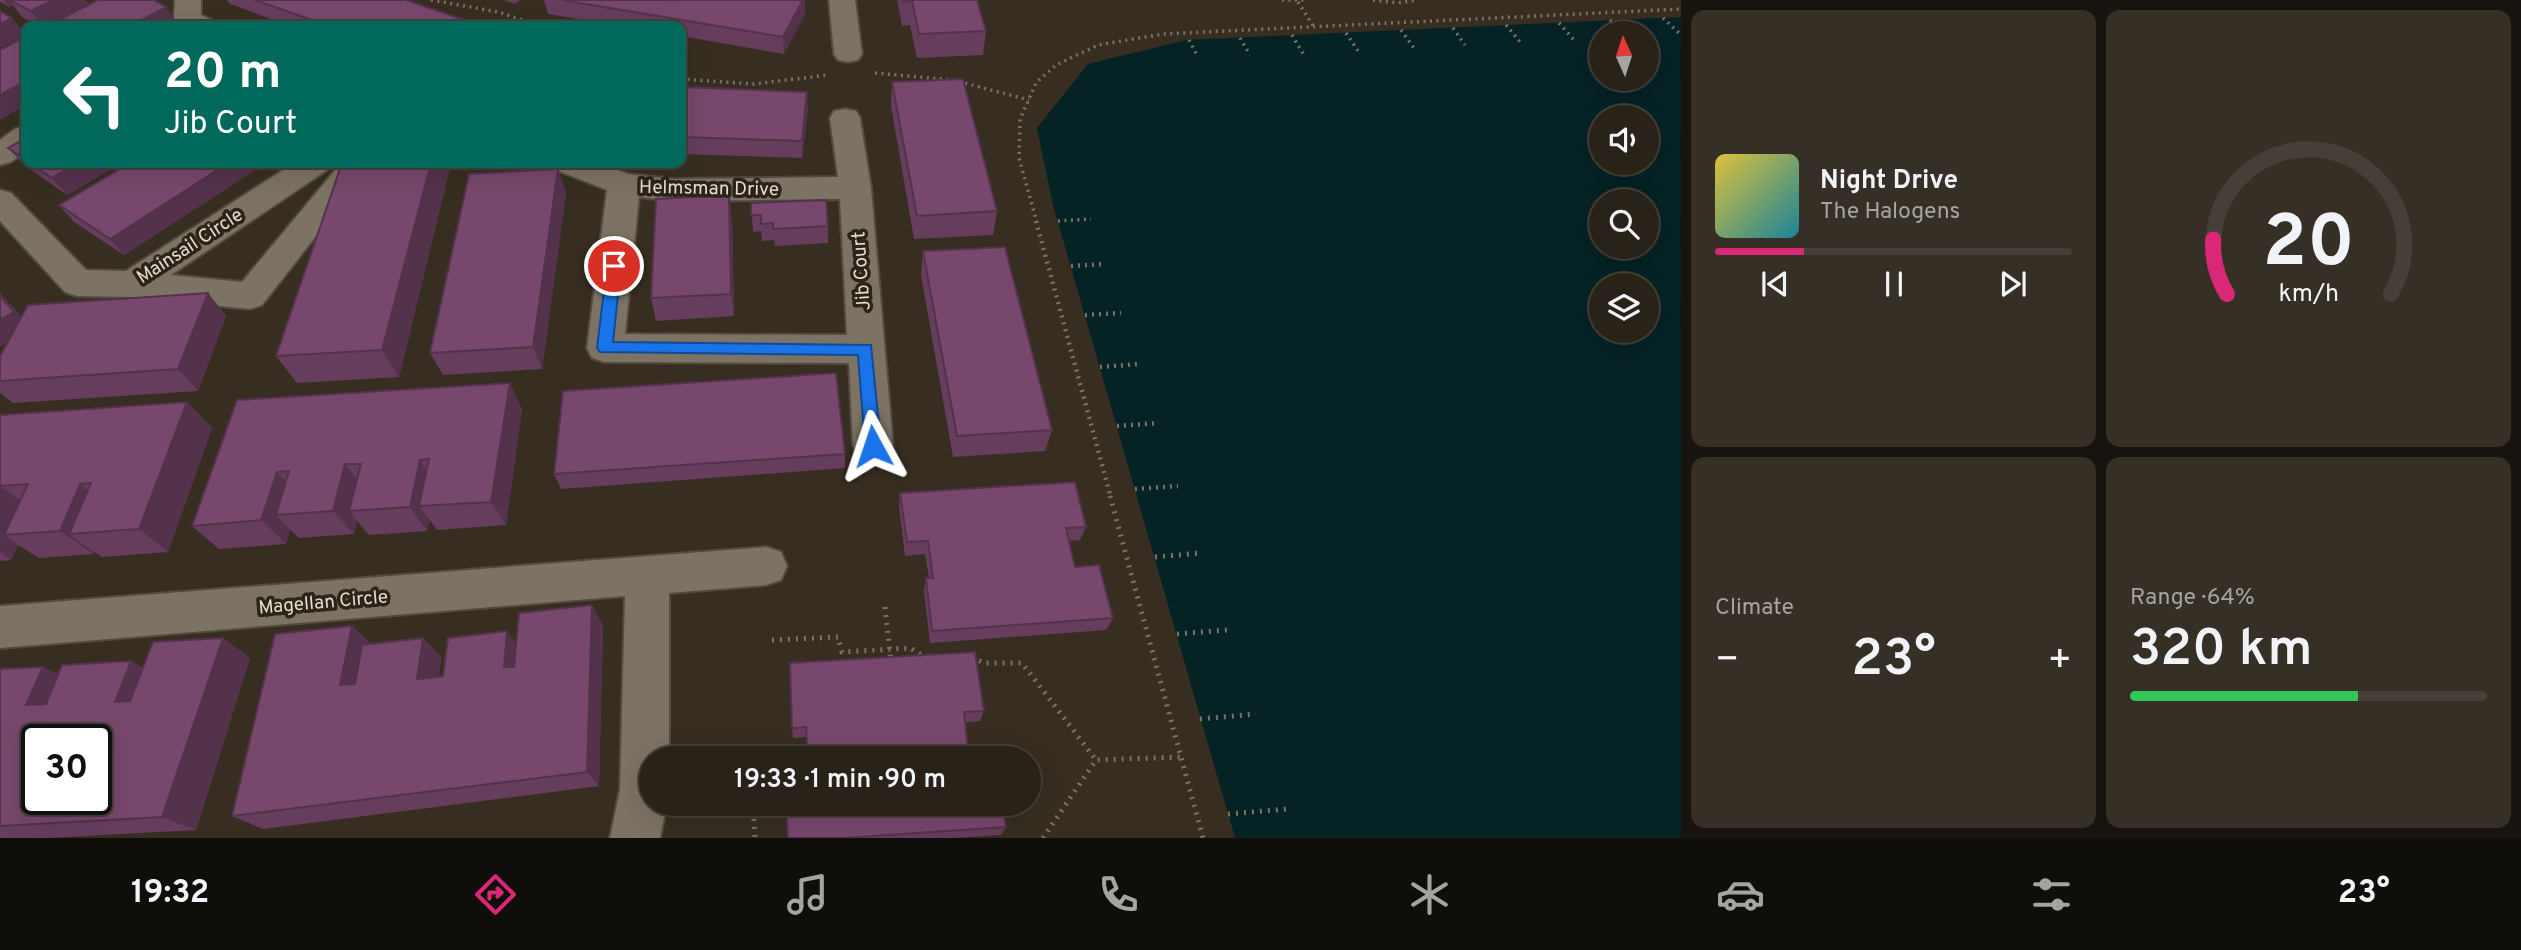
<!DOCTYPE html>
<meta charset="utf-8">
<style>
:root{--surface:#292219;--page:#352f26;--text:#f1f3f6;--muted:#a5a4a2;--line:#453f38;--accent:#db2777}
body{margin:0;font-family:Overpass,sans-serif;background:var(--page);color:var(--text);height:100vh;display:flex;flex-direction:column;font-size:26px;white-space:nowrap}
*{box-sizing:border-box;margin:0}
p{font-size:23px;color:var(--muted)}
.icon{flex:none;width:38px;height:38px;fill:none;stroke:currentColor;stroke-width:2;stroke-linecap:round;stroke-linejoin:round}
.map{position:relative;flex:1;overflow:hidden}
.sheet{display:flex;flex-direction:column;gap:10px;padding:10px;background:#17130e;width:840px}
.sheet>*{flex:none}
.top-card{position:absolute;left:21px;top:21px;width:665px;height:147px;border-radius:14px;box-shadow:0 7px 28px #0002,0 0 0 2px var(--line);background:#00695c;color:#fff;overflow:hidden}
.needle{width:46px;rotate:357deg}
.buttons{position:absolute;left:1589px;top:21px;display:grid;gap:14px}
.buttons a{display:grid;place-items:center;width:70px;height:70px;border-radius:50%;background:var(--surface);box-shadow:0 7px 28px #0002,0 0 0 2px var(--line);font-size:35px}
.speed{position:absolute;left:21px;top:724px;display:flex;gap:14px;font-size:35px;font-weight:700;text-align:center}
.speed>*{display:grid;place-content:center;width:91px;height:91px;border-radius:50%;background:var(--surface);box-shadow:0 7px 28px #0002,0 0 0 2px var(--line);line-height:1}
.speed .limit{border:4px solid #111;border-radius:10px;background:#fff;color:#111}
.pin{position:absolute;display:grid;place-items:center;width:60px;height:60px;color:#fff;margin:-30px;border:4px solid #fff;border-radius:50%;box-shadow:0 2px 7px #0007}
.me{position:absolute;width:77px;margin:-38px;rotate:355deg;stroke-linejoin:round;filter:drop-shadow(0 0 5px #0008)}
.turn{display:flex;align-items:center;gap:24px;height:147px;padding:0 28px;font-size:32px}
.turn .icon{width:91px;height:91px;stroke-width:2.5}
.turn b{display:block;font-size:49px;line-height:60px}
.big{font-size:52px;font-weight:600;line-height:1.1}
.sheet .card{flex:1;display:flex;flex-direction:column;justify-content:center;gap:10px;min-width:0;padding:0 24px;border-radius:14px;background:var(--page)}
.sheet .dial{align-items:center;gap:0}
.dial svg{height:182px;overflow:visible;fill:none;stroke:var(--line);stroke-width:7;stroke-linecap:round;text-anchor:middle}
.dial text{fill:var(--text);stroke:none}
.song{display:flex;align-items:center;gap:21px}
.cover{width:84px;height:84px;border-radius:10px;background:linear-gradient(135deg,hsl(50 70% 55%),hsl(190 70% 35%))}
.played{height:7px;border-radius:4px;background:linear-gradient(90deg,var(--accent) 25%,var(--line) 25%)}
.keys{display:flex;justify-content:space-around;direction:ltr}
.heat{display:flex;justify-content:space-between;align-items:center;font-size:38px;direction:ltr}
.charge{height:10px;border-radius:5px;background:linear-gradient(90deg,#34c759 64%,var(--line) 0)}
.sheet .tiles{flex:1;display:grid;gap:10px;grid-template-columns:repeat(2,1fr)}
.trip{position:absolute;left:639px;top:746px;width:402px;height:70px;border-radius:35px;background:var(--surface);box-shadow:0 7px 28px #0002,0 0 0 2px var(--line);font-weight:600;line-height:70px;text-align:center}
.menu{display:flex;height:112px;justify-content:space-around;align-items:center;background:#100e0a;color:var(--muted)}
.menu .icon{width:49px;height:49px}
.menu .on{color:var(--accent)}
.menu b{font-size:32px;color:var(--text)}
main{display:flex;flex:1;min-height:0}
.map>svg:first-child{display:block}
.water{fill:#052225;fill-rule:evenodd}
.lines{fill:none;stroke-linecap:round;stroke-linejoin:round}
.minor-casing{stroke:#514a3f;stroke-width:4}
.path-far2{stroke:#797266;stroke-width:3.5;stroke-dasharray:2 4.5;stroke-linecap:butt}
.path-far1{stroke:#797266;stroke-width:4.5;stroke-dasharray:2 5;stroke-linecap:butt}
.path{stroke:#797266;stroke-width:5;stroke-dasharray:2 6;stroke-linecap:butt}
.minor{fill:#7d7364;fill-rule:evenodd}
.wall{fill:#673d5e}
.shaded-wall{fill:#54324c}
.building{fill:#78476d;stroke:#54324c;stroke-width:2;fill-rule:evenodd}
.route{fill:#1a73e8;stroke:#114b97;stroke-width:2}
.labels{text-anchor:middle;stroke-width:7;stroke-linejoin:round;paint-order:stroke}
.street-label{font-size:19px;fill:#e2ddd4;stroke:#2d2417}
</style>
<main>
<div class="map">
<svg width="1681" height="838" viewBox="0 0 1681 838">
<rect width="100%" height="100%" fill="#372e21"/>
<path class="water" d="M 1681,17 L 1681,838 L 1235,838 L 1053,205 L 1037,128 L 1088,64 L 1186,40 ZM 1601,33 L 1647,33 L 1647,79 L 1601,79 ZM 1601,117 L 1647,117 L 1647,163 L 1601,163 ZM 1601,201 L 1647,201 L 1647,247 L 1601,247 ZM 1601,285 L 1647,285 L 1647,331 L 1601,331 Z"/>
<g class="lines">
<defs>
<g id="minor">
<path d="M 175,0 L 201,0 L 201,15 L 212,20 L 216,26 L 178,25 L 174,19 Z"/>
<path d="M 829,0 L 855,0 L 862,54 L 858,60 L 848,62 L 838,60 L 834,54 Z"/>
<path d="M 845,109 L 856,111 L 860,118 L 871,188 L 893,446 L 887,458 L 873,462 L 859,458 L 853,446 L 849,363 L 605,362 L 592,358 L 587,348 L 607,190 L 556,170 L 552,163 L 598,163 L 628,174 L 673,179 L 838,177 L 830,118 L 834,111 ZM 639,197 L 673,201 L 840,199 L 847,335 L 625,334 Z"/>
<path d="M 26,126 L 26,151 L 11,162 L 0,165 L 0,140 L 15,129 Z"/>
<path d="M 294,163 L 332,163 L 327,170 L 171,275 L 242,282 L 341,163 L 373,163 L 262,305 L 250,309 L 132,297 L 77,296 L 65,292 L 0,221 L 0,190 L 11,193 L 86,270 L 126,271 Z"/>
<path d="M 766,547 L 781,552 L 787,566 L 781,580 L 766,585 L 669,593 L 669,758 L 651,758 L 651,803 L 667,803 L 660,838 L 610,838 L 620,789 L 625,596 L 0,648 L 0,606 Z"/>
</g>
</defs>
<use href="#minor" class="minor-casing"/>
<g class="path-far2">
<path d="M 431,0 L 498,12 L 540,26"/>
<path d="M 1282,0 L 1305,0"/>
<path d="M 1373,0 L 1398,3 L 1417,0"/>
<path d="M 1298,2 L 1314,27"/>
<path d="M 1663,18 L 1681,35"/>
<path d="M 1610,20 L 1623,33"/>
<path d="M 1559,23 L 1574,40"/>
<path d="M 1506,25 L 1521,43"/>
<path d="M 1453,28 L 1465,45"/>
<path d="M 1401,30 L 1416,51"/>
<path d="M 1346,33 L 1360,54"/>
<path d="M 1292,35 L 1305,57"/>
<path d="M 1240,38 L 1250,55"/>
<path d="M 1189,40 L 1198,57"/>
<path d="M 875,73 L 953,80 L 1029,100"/>
<path d="M 681,79 L 754,84 L 828,75"/>
<path d="M 1058,221 L 1091,219"/>
<path d="M 1037,223 L 1019,158 L 1020,119 L 1036,83 L 1056,65 L 1098,45 L 1163,34 L 1681,9"/>
</g>
<g class="path-far1">
<path d="M 1036,221 L 1111,498"/>
<path d="M 1071,266 L 1105,264"/>
<path d="M 1085,315 L 1121,313"/>
<path d="M 1100,367 L 1139,364"/>
<path d="M 1117,426 L 1159,423"/>
<path d="M 1135,489 L 1178,486"/>
</g>
<g class="path">
<path d="M 1110,496 L 1203,838"/>
<path d="M 1155,557 L 1201,553"/>
<path d="M 885,607 L 891,662"/>
<path d="M 1177,634 L 1227,630"/>
<path d="M 772,640 L 838,637 L 842,652 L 911,648 L 925,658"/>
<path d="M 972,657 L 984,663 L 1022,663 L 1096,760"/>
<path d="M 1200,719 L 1256,714"/>
<path d="M 753,803 L 755,838"/>
<path d="M 1228,814 L 1287,809"/>
<path d="M 1043,838 L 1096,760 L 1181,757"/>
</g>
<use href="#minor" class="minor"/>
</g>
<g class="wall">
<path d="M 0,0 L 85,0 L 89,5 L 177,24 L 173,26 L 39,26 L 22,17 L 13,5 L 9,7 L 0,2 Z"/>
<path d="M 227,0 L 406,0 L 467,26 L 290,26 L 230,4 Z"/>
<path d="M 504,0 L 520,0 L 515,4 Z"/>
<path d="M 544,0 L 805,0 L 805,14 L 784,54 L 681,36 L 681,26 L 620,26 L 548,14 Z"/>
<path d="M 897,0 L 977,0 L 986,31 L 983,55 L 917,58 L 910,25 L 902,26 Z"/>
<path d="M 892,82 L 997,211 L 993,235 L 914,239 L 891,106 Z"/>
<path d="M 681,87 L 808,109 L 802,158 L 681,154 Z"/>
<path d="M 26,138 L 26,163 L 121,163 L 67,195 L 24,165 L 8,148 Z"/>
<path d="M 130,163 L 266,163 L 124,255 L 74,222 L 59,205 Z"/>
<path d="M 342,163 L 451,163 L 399,377 L 297,383 L 276,356 Z"/>
<path d="M 558,169 L 566,193 L 542,369 L 443,375 L 430,353 Z"/>
<path d="M 751,203 L 828,226 L 828,243 L 775,246 L 774,240 L 762,241 L 761,231 L 753,232 Z"/>
<path d="M 732,219 L 734,316 L 656,321 L 651,298 Z"/>
<path d="M 923,251 L 1052,430 L 1045,451 L 953,457 L 921,275 Z"/>
<path d="M 0,293 L 21,317 L 208,293 L 226,316 L 198,391 L 13,403 L 0,393 L 0,356 L 8,342 L 0,346 Z"/>
<path d="M 237,400 L 522,409 L 506,525 L 437,530 L 430,520 L 427,531 L 369,535 L 357,521 L 354,534 L 299,538 L 290,529 L 286,544 L 219,549 L 192,526 Z"/>
<path d="M 187,402 L 212,428 L 168,552 L 102,557 L 94,552 L 93,554 L 39,558 L 18,545 L 11,560 L 0,561 L 0,415 Z"/>
<path d="M 845,454 L 845,468 L 561,489 L 554,474 Z"/>
<path d="M 900,493 L 1086,527 L 1080,540 L 1069,541 L 1075,567 L 1113,618 L 1106,630 L 930,643 L 924,591 L 926,578 L 929,578 L 925,554 L 905,556 L 899,507 Z"/>
<path d="M 592,605 L 603,626 L 599,786 L 263,829 L 232,816 L 352,626 L 371,644 L 423,638 L 441,657 L 439,676 L 443,676 L 516,643 Z"/>
<path d="M 223,638 L 250,658 L 196,830 L 47,838 L 0,838 L 0,668 L 2,669 L 43,667 L 58,674 L 131,661 L 142,668 Z"/>
<path d="M 790,663 L 984,711 L 980,721 L 793,738 L 792,728 Z"/>
<path d="M 1006,827 L 1001,835 L 952,838 L 788,838 Z"/>
</g>
<g class="shaded-wall">
<path d="M 4,0 L 24,0 L 9,0 L 13,5 L 9,7 Z"/>
<path d="M 53,0 L 85,0 L 89,5 L 48,26 L 42,26 L 31,11 Z"/>
<path d="M 803,0 L 805,0 L 805,14 L 784,54 L 783,37 Z"/>
<path d="M 167,7 L 177,24 L 173,26 L 130,26 Z"/>
<path d="M 12,18 L 26,35 L 0,48 L 0,24 Z"/>
<path d="M 465,20 L 467,26 L 456,26 Z"/>
<path d="M 26,81 L 26,105 L 0,120 L 0,95 Z"/>
<path d="M 807,92 L 808,109 L 802,158 L 802,141 Z"/>
<path d="M 78,163 L 121,163 L 67,195 L 52,178 Z"/>
<path d="M 228,163 L 266,163 L 124,255 L 110,239 Z"/>
<path d="M 431,163 L 451,163 L 399,377 L 382,350 Z"/>
<path d="M 558,169 L 566,193 L 542,369 L 533,347 Z"/>
<path d="M 729,195 L 732,219 L 734,316 L 731,294 Z"/>
<path d="M 0,293 L 32,328 L 0,346 Z"/>
<path d="M 208,293 L 226,316 L 198,391 L 178,369 Z"/>
<path d="M 510,383 L 522,409 L 506,525 L 491,502 Z"/>
<path d="M 187,402 L 212,428 L 168,552 L 139,529 Z"/>
<path d="M 420,460 L 437,485 L 419,506 L 430,520 L 427,531 L 410,507 Z"/>
<path d="M 345,464 L 365,489 L 349,511 L 357,521 L 354,534 L 333,511 Z"/>
<path d="M 277,472 L 300,496 L 276,515 L 290,529 L 286,544 L 261,520 Z"/>
<path d="M 80,484 L 111,508 L 69,534 L 94,552 L 93,554 L 60,531 Z"/>
<path d="M 0,486 L 34,510 L 4,535 L 18,545 L 11,560 L 0,552 Z"/>
<path d="M 592,605 L 603,626 L 599,786 L 587,772 Z"/>
<path d="M 352,626 L 374,646 L 363,704 L 340,685 Z"/>
<path d="M 507,631 L 522,651 L 519,686 L 504,667 Z"/>
<path d="M 223,638 L 250,658 L 196,830 L 162,817 Z"/>
<path d="M 423,638 L 441,657 L 436,697 L 417,679 Z"/>
<path d="M 131,661 L 163,680 L 149,719 L 115,702 Z"/>
<path d="M 43,667 L 79,685 L 64,722 L 26,705 Z"/>
</g>
<g class="building">
<path d="M 9,0 L 53,0 L 31,11 Z"/>
<path d="M 98,0 L 154,0 L 167,7 L 130,26 L 46,26 Z"/>
<path d="M 255,0 L 406,0 L 465,20 L 456,26 L 329,26 Z"/>
<path d="M 562,0 L 803,0 L 783,37 Z"/>
<path d="M 903,0 L 977,0 L 986,31 L 919,34 L 912,1 L 903,2 Z"/>
<path d="M 0,11 L 12,18 L 0,24 Z"/>
<path d="M 26,36 L 26,81 L 0,95 L 0,50 Z"/>
<path d="M 963,79 L 997,211 L 917,216 L 892,82 Z"/>
<path d="M 681,87 L 807,92 L 802,141 L 681,137 Z"/>
<path d="M 26,138 L 26,160 L 8,148 Z"/>
<path d="M 30,163 L 78,163 L 52,178 Z"/>
<path d="M 130,163 L 228,163 L 110,239 L 59,205 Z"/>
<path d="M 342,163 L 431,163 L 382,350 L 276,356 Z"/>
<path d="M 558,169 L 533,347 L 430,353 L 469,174 Z"/>
<path d="M 729,195 L 731,294 L 651,298 L 656,199 Z"/>
<path d="M 826,200 L 828,226 L 773,229 L 773,223 L 761,224 L 761,215 L 751,215 L 751,203 Z"/>
<path d="M 1005,247 L 1052,430 L 957,436 L 923,251 Z"/>
<path d="M 208,293 L 178,369 L 0,381 L 0,356 L 28,305 Z"/>
<path d="M 0,296 L 14,312 L 0,320 Z"/>
<path d="M 836,373 L 845,454 L 554,474 L 563,391 Z"/>
<path d="M 510,383 L 491,502 L 419,506 L 429,459 L 420,460 L 410,507 L 349,511 L 361,464 L 345,464 L 333,511 L 276,515 L 289,471 L 277,472 L 261,520 L 192,526 L 237,400 Z"/>
<path d="M 187,402 L 139,529 L 69,534 L 91,483 L 80,484 L 60,531 L 4,535 L 28,484 L 0,486 L 0,415 Z"/>
<path d="M 1075,482 L 1086,527 L 1066,528 L 1075,567 L 1099,565 L 1113,618 L 932,631 L 926,578 L 933,578 L 928,541 L 907,542 L 900,493 Z"/>
<path d="M 592,605 L 587,772 L 232,816 L 275,634 L 352,626 L 340,685 L 355,684 L 362,645 L 423,638 L 417,679 L 443,676 L 448,638 L 507,631 L 504,667 L 514,667 L 519,613 Z"/>
<path d="M 223,638 L 162,817 L 0,826 L 0,669 L 43,667 L 26,705 L 46,704 L 62,665 L 131,661 L 115,702 L 130,701 L 153,642 ZM 37,740 L 96,740 L 96,800 L 37,800 Z"/>
<path d="M 975,652 L 984,711 L 964,712 L 969,758 L 808,758 L 806,727 L 792,728 L 790,663 Z"/>
<path d="M 786,803 L 1002,803 L 1006,827 L 843,838 L 788,838 Z"/>
</g>
<path class="route" d="M 614,261 L 621,266 L 613,342 L 871,345 L 881,446 L 879,451 L 867,451 L 865,446 L 858,355 L 600,352 L 597,348 L 607,266 Z"/>
<g class="labels">
<g class="street-label">
<text transform="translate(709 187) rotate(1)" y="7">Helmsman Drive</text>
<text transform="translate(189 245) rotate(-33)" y="7">Mainsail Circle</text>
<text transform="translate(860 271) rotate(-94)" y="7">Jib Court</text>
<text transform="translate(323 601) rotate(-5)" y="7">Magellan Circle</text>
</g>
</g>
</svg>
<div class="buttons">
<a><svg class="needle" viewBox="-14 -14 28 28"><path d="M0-13l5 13h-10z" fill="#e53935"/><path d="M0 13l5-13h-10z" fill="#a5a4a2"/></svg></a>
<a><svg class="icon" aria-label="sound" viewBox="0 0 24 24"><path d="M4 9h4l5-4v14l-5-4H4zM17 9q2 3 0 6"/></svg></a>
<a><svg class="icon" aria-label="search" viewBox="0 0 24 24"><circle cx="10" cy="10" r="6"/><path d="M15 15l6 6"/></svg></a>
<a><svg class="icon" aria-label="layers" viewBox="0 0 24 24"><path d="M12 4l9 5-9 5-9-5zM3 14l9 5 9-5"/></svg></a>
</div>
<div class="speed"><div class="limit">30</div></div>
<div class="pin" style="left:614px;top:266px;background:#d93025"><svg class="icon" aria-label="arrive" viewBox="0 0 24 24"><path d="M6 21V4h12l-3 4 3 4H6"/></svg></div>
<svg class="me" style="left:873px;top:446px" viewBox="-20 -20 40 40"><path d="M0-17L14 15 0 8-14 15z" fill="#1a73e8" stroke="#fff" stroke-width="4"/></svg>
<div class="trip">19:33 · 1 min · 90 m</div>
<div class="top-card">
<div class="turn"><svg class="icon" aria-label="left" viewBox="0 0 24 24"><path d="M17 20v-9H6M10 6l-5 5 5 5"/></svg><div><b>20 m</b>Jib Court</div></div>
</div>
</div>
<section class="sheet">
<div class="tiles">
<div class="card">
<div class="song"><i class="cover"></i><div><b>Night Drive</b><p>The Halogens</p></div></div>
<div class="played"></div>
<div class="keys"><svg class="icon" aria-label="previous" viewBox="0 0 24 24"><path d="M18 5L8 12l10 7zM5 5v14"/></svg><svg class="icon" aria-label="pause" viewBox="0 0 24 24"><path d="M8 5v14M16 5v14"/></svg><svg class="icon" aria-label="next" viewBox="0 0 24 24"><path d="M6 5l10 7-10 7zM19 5v14"/></svg></div>
</div>
<div class="card dial"><svg viewBox="0 0 100 80">
<path d="M14 69A42 42 0 1 1 86 69"/>
<path d="M14 69A42 42 0 0 1 8 45" stroke="#db2777"/>
<text x="50" y="56" font-size="32" font-weight="700">20</text>
<text x="50" y="72" font-size="11">km/h</text>
</svg></div>
<div class="card"><p>Climate</p>
<div class="heat"><a>−</a><b class="big">23°</b><a>+</a></div>
</div>
<div class="card"><p>Range · 64%</p><b class="big">320 km</b><div class="charge"></div></div>
</div>
</section>
</main>
<nav class="menu">
<b>19:32</b>
<svg class="icon on" aria-label="directions" viewBox="0 0 24 24"><path d="M12 3l9 9-9 9-9-9zM9 14v-3h6M13 9l2 2-2 2"/></svg>
<svg class="icon" aria-label="music" viewBox="0 0 24 24"><path d="M9 18V5l10-2v13"/><circle cx="6" cy="18" r="3"/><circle cx="16" cy="16" r="3"/></svg>
<svg class="icon" aria-label="phone" viewBox="0 0 24 24"><path d="M5 4h4l2 5-3 2q2 4 5 5l2-3 5 2v4C11 20 4 13 5 4z"/></svg>
<svg class="icon" aria-label="climate" viewBox="0 0 24 24"><path d="M12 3v18M4 7l16 10M4 17L20 7"/></svg>
<svg class="icon" aria-label="car" viewBox="0 0 24 24"><path d="M5 17H2v-5l4-1 3-4h7l3 4 3 1v5h-3M9 17h6M6 11h13"/><circle cx="7" cy="17" r="2"/><circle cx="17" cy="17" r="2"/></svg>
<svg class="icon" aria-label="filters" viewBox="0 0 24 24"><path d="M4 7h16M4 17h16"/><circle cx="9" cy="7" r="2"/><circle cx="15" cy="17" r="2"/></svg>
<b>23°</b>
</nav>
